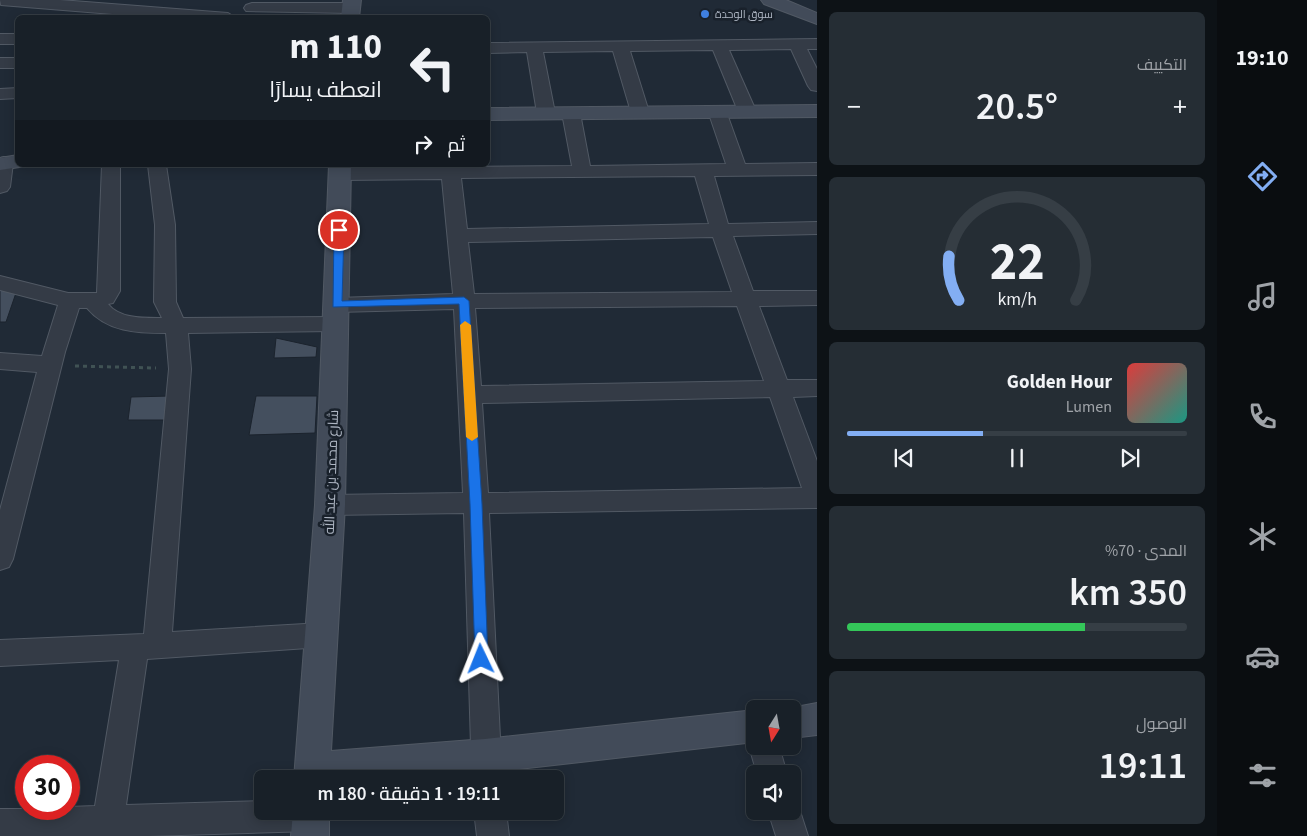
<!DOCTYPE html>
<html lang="ar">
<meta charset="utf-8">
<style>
:root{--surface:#182028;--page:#252d34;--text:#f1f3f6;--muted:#9fa3a8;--line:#363e45;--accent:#83aef3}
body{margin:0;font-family:"Source Sans 3",Cairo,sans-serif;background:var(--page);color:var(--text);direction:rtl;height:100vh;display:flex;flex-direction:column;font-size:19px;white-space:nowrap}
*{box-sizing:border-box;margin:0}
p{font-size:16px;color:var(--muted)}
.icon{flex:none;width:28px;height:28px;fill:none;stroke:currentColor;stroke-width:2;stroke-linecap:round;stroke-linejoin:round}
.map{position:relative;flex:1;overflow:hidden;direction:ltr}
.side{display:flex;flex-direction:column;gap:12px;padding:12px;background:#0d1216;width:400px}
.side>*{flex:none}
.top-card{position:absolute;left:15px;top:15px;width:475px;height:152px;border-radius:8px;box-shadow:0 2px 12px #0003,0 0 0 1px var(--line);direction:rtl;background:#182028;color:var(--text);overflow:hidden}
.needle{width:32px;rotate:191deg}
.tools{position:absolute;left:746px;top:700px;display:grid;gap:10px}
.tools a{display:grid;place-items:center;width:55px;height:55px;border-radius:8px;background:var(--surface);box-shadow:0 2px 12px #0003,0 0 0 1px var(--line);font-size:25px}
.speed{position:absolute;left:15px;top:755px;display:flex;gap:10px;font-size:25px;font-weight:700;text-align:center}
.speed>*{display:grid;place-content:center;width:65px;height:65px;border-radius:50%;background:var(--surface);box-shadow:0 2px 12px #0003,0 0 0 1px var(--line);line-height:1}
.speed .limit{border:8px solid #d22;background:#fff;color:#111}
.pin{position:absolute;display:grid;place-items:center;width:42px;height:42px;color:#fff;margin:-21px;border:2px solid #fff;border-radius:50%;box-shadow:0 1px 5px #0007}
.me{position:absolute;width:55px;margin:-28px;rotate:358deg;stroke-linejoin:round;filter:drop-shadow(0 0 4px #0008)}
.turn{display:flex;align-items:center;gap:18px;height:105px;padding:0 25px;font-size:22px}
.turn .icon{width:65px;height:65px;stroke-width:2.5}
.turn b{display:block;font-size:35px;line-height:42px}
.then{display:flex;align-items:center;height:48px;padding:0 25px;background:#0003;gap:10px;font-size:19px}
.big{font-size:38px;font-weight:600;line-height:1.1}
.side .tile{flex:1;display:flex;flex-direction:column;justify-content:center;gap:8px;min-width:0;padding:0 18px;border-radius:8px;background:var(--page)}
.side .dial{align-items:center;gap:0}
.dial svg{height:130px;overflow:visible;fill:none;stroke:var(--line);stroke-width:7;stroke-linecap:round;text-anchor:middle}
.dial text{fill:var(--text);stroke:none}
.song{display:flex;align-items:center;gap:15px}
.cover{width:60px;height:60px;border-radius:8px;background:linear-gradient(135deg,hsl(0 70% 55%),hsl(170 70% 35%))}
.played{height:5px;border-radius:2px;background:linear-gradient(90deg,var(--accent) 40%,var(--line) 40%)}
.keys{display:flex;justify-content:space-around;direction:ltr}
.heat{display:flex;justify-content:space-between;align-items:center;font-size:28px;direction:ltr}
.charge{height:8px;border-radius:4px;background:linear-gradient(90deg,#34c759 70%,var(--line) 0)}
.trip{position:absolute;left:254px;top:770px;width:310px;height:50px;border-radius:8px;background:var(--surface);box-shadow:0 2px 12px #0003,0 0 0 1px var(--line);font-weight:600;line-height:50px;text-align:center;direction:rtl}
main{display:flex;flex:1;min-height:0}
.menu{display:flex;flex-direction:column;width:90px;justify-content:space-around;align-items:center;background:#0a0d10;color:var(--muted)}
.menu .icon{width:35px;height:35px}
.menu .on{color:var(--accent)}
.menu b{font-size:22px;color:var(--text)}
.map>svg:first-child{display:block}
.building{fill:#444f5e;stroke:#1b232d}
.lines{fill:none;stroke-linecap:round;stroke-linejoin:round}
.street-casing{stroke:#515964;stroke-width:2}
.secondary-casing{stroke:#515964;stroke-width:2}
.path{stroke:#405254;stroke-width:3;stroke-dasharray:4 4;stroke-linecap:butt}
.street{fill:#343b46;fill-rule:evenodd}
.secondary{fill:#424b59;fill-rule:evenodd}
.route{fill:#1a73e8;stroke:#114b97}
.slow{fill:#f59e0b}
.shop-dot{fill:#3f7fe0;stroke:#19212b;stroke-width:2}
.labels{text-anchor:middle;stroke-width:5;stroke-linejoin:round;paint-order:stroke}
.far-poi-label{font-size:11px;fill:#aeb6c3;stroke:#19212b;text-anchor:start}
.street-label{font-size:14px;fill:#aeb6c3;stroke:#19212b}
</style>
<main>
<nav class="menu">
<b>19:10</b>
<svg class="icon on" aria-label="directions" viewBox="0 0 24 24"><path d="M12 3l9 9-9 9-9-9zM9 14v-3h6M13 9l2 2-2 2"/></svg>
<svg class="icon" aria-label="music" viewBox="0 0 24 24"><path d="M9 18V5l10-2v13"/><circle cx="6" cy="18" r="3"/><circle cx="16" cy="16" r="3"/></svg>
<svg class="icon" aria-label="phone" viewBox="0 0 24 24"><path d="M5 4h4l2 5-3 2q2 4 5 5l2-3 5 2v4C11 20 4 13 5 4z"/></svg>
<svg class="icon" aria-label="climate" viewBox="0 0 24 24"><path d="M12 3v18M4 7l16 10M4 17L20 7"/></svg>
<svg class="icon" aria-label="car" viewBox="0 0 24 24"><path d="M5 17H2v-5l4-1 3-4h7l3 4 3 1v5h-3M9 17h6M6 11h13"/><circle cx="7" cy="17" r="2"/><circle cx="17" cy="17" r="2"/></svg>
<svg class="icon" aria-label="filters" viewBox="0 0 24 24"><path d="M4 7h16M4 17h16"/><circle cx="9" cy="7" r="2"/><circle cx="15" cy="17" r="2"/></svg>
</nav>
<section class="side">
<div class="tile"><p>التكييف</p>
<div class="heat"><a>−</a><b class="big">20.5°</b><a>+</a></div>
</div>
<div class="tile dial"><svg viewBox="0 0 100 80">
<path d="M14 69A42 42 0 1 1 86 69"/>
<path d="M14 69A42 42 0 0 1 8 42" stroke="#83aef3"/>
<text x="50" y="56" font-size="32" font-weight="700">22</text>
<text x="50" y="72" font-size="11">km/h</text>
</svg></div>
<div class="tile">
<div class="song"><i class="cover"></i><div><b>Golden Hour</b><p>Lumen</p></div></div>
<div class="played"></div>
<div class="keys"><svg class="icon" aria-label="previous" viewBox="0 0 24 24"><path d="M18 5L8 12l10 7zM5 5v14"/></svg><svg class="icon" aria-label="pause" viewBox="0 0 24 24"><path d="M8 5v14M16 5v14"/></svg><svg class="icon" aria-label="next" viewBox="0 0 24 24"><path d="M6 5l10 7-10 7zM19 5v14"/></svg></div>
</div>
<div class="tile"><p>المدى · 70%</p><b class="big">350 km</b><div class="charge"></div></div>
<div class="tile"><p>الوصول</p><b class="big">19:11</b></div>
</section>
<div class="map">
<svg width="817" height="836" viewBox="0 0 817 836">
<rect width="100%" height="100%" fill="#202a36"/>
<g class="building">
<path d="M 0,287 L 17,290 L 6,322 L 0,322 Z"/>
<path d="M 276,338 L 317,347 L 316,357 L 274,358 Z"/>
<path d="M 170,396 L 170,420 L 128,420 L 131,397 Z"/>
<path d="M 256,396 L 317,396 L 315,433 L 249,435 Z"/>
</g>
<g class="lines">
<defs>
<g id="street">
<path d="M 0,0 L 60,0 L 228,13 L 236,18 L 162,18 L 1,5 Z"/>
<path d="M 252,3 L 351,3 L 359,8 L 351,13 L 246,11 L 244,8 L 246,5 Z"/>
<rect x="0" y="34" width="18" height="10"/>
<path d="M 817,39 L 817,49 L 807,49 L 817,69 L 817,91 L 811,90 L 808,86 L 791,49 L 729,50 L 756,111 L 753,115 L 741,115 L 738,111 L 713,50 L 630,51 L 649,112 L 646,116 L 634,116 L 631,112 L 613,51 L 543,52 L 555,113 L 552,117 L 540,117 L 537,113 L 527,52 L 488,53 L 488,43 Z"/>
<rect x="0" y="58" width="18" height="10"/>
<path d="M 18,88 L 18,98 L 0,99 L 0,89 Z"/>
<path d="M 717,106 L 723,107 L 726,111 L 745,164 L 817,163 L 817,175 L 714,176 L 728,224 L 817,222 L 817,234 L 733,236 L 753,291 L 817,291 L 817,305 L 759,306 L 787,380 L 817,380 L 817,396 L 793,397 L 817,461 L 817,508 L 489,513 L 502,779 L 472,779 L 464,513 L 330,515 L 321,512 L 317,505 L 321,498 L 330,495 L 463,493 L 454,309 L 337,312 L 329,310 L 326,305 L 329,300 L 337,298 L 453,294 L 442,179 L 340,180 L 333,178 L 331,174 L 333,170 L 340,168 L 572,166 L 562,113 L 565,109 L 577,109 L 580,113 L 590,166 L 726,164 L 708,111 L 711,107 ZM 695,176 L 709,224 L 467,229 L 461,178 ZM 713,237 L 732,292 L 474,294 L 468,242 ZM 737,306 L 764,381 L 481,386 L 475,308 ZM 770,397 L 802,488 L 488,493 L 482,403 Z"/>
<path d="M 4,157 L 11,159 L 13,163 L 10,187 L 7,191 L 0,193 L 0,158 Z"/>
<path d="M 102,165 L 120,165 L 120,291 L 113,303 L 108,304 C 120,319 144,318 162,318 L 154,302 L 155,225 L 148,165 L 166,165 L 175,225 L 176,302 L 183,318 L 335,317 L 343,319 L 346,324 L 343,329 L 335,331 L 188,333 L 191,369 L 172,632 L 322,623 L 332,626 L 336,635 L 332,644 L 322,647 L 147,659 L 126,805 L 262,801 L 262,811 L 325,811 L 327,815 L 322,826 L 311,831 L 148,836 L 0,836 L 0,809 L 69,809 L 69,807 L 95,806 L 119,660 L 0,666 L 0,640 L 144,634 L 169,369 L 166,333 C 137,333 107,332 87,308 L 79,308 L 65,352 L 13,559 L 9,567 L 0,570 L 0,510 L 37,372 L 0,369 L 0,353 L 42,356 L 58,305 L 0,290 L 0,276 L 68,293 L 97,293 Z"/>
<path d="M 755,735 L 755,746 L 779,746 L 787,774 L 757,774 L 749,746 Z"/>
<path d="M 792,799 L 800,811 L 808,836 L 776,836 L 768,811 L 792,811 Z"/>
<path d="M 474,811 L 506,811 L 509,836 L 477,836 Z"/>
</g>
<g id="secondary">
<path d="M 343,0 L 361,0 L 359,18 L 341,18 Z"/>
<path d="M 761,0 L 786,0 L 817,13 L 817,24 L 764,4 Z"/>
<path d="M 817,105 L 817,117 L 488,120 L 488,108 Z"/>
<path d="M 18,155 L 18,165 L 26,166 L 0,170 L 0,158 Z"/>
<path d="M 329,165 L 351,165 L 345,505 L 331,751 L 485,739 L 755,710 L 755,742 L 485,773 L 408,779 L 294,779 L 315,505 Z"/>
<path d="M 817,703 L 817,735 L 792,738 L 792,709 L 785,709 Z"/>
<path d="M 293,811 L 329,811 L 329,836 L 291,836 Z"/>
</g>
</defs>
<use href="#street" class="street-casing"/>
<use href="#secondary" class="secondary-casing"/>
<path class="path" d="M 75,366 L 156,368"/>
<use href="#street" class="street"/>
<use href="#secondary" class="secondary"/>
</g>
<path class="route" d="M 339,227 L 344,230 L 342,301 L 464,297 L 469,301 L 482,504 L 488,659 L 486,663 L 481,665 L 477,663 L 475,659 L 470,504 L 459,304 L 333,307 L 334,230 Z"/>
<path class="slow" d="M 465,321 L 471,325 L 478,437 L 472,441 L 466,437 L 460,325 Z"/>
<circle class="shop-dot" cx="705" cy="14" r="5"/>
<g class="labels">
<g class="far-poi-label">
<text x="715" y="18">سوق الوحدة</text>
</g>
<g class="street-label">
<text transform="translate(331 472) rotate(-88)" y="5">شارع محمد بن عبد الله</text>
</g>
</g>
</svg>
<div class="tools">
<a><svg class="needle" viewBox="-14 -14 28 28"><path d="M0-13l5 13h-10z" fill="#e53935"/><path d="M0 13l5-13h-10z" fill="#9fa3a8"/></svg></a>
<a><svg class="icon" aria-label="sound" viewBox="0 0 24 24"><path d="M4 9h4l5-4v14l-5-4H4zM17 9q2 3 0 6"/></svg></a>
</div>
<div class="speed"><div class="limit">30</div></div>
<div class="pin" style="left:339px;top:230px;background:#d93025"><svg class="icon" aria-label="arrive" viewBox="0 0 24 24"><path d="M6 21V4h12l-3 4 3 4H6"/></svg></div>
<svg class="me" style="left:481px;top:659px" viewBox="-20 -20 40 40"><path d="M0-17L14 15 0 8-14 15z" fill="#1a73e8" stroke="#fff" stroke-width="4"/></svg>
<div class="trip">19:11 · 1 دقيقة · 180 m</div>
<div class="top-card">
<div class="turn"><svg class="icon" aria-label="left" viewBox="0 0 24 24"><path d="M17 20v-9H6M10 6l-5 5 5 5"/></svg><div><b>110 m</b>انعطف يسارًا</div></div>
<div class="then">ثم<svg class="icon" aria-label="right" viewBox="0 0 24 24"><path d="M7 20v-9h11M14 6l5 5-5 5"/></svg></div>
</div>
</div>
</main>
